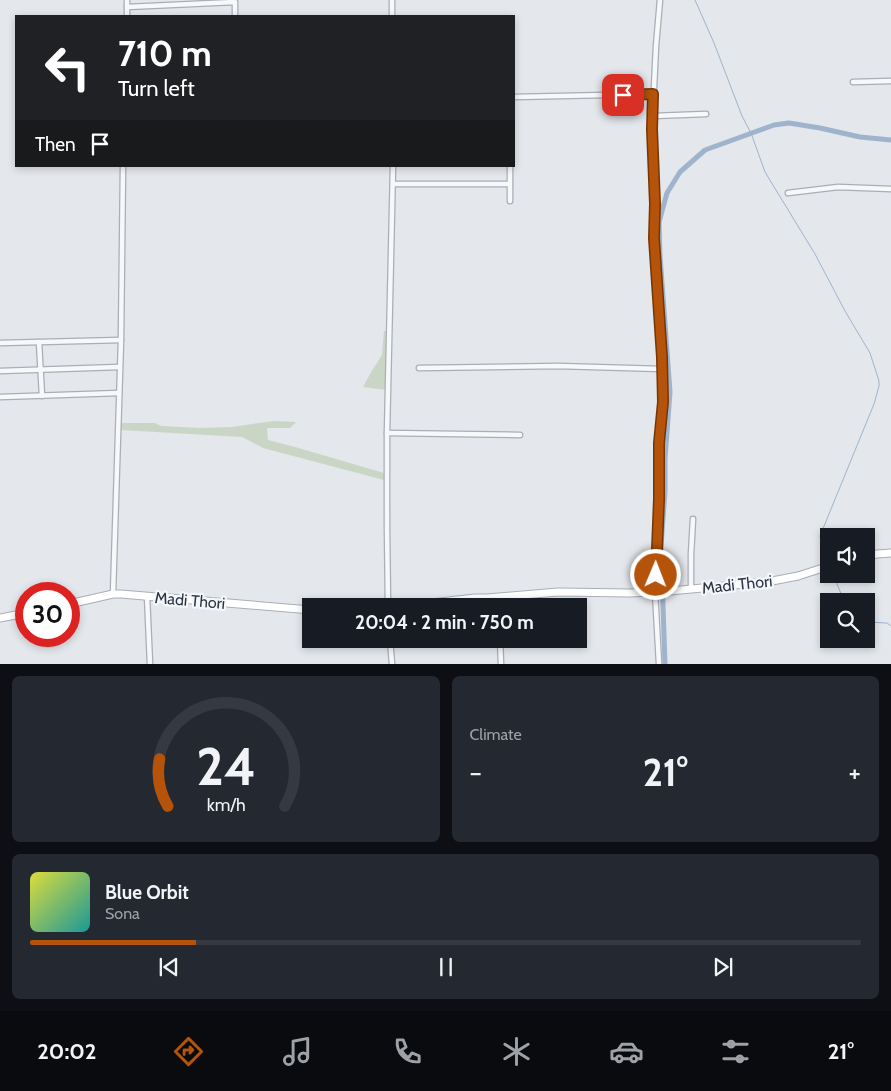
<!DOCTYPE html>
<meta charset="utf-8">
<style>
:root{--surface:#171b24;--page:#242831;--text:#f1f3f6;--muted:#9ea1a6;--line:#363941;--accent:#b45309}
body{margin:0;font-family:Cabin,sans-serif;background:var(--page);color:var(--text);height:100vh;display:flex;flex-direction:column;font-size:19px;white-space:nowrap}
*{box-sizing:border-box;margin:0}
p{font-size:16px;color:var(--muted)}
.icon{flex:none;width:28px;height:28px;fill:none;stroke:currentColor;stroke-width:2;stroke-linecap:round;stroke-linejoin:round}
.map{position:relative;height:664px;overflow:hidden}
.side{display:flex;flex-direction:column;gap:12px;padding:12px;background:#0d0f14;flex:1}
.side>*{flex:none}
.hud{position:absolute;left:15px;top:15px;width:500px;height:152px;border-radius:0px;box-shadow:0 2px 8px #0003;background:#202124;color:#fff;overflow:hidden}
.controls{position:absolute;left:820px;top:528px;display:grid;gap:10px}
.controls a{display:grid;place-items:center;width:55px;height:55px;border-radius:0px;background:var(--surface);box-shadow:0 2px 8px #0003;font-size:25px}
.speed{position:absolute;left:15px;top:582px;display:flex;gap:10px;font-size:25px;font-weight:700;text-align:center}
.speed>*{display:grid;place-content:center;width:65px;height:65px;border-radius:50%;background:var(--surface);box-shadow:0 2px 8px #0003;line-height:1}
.speed .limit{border:8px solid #d22;background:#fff;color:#111}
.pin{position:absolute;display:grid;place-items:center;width:42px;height:42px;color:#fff;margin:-21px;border-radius:10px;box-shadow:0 2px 8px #0006}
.me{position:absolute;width:55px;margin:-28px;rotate:1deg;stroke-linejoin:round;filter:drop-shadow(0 0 4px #0008)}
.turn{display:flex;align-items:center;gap:18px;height:105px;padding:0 20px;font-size:22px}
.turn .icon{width:65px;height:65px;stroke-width:2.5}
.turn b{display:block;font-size:35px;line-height:42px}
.then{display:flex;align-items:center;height:48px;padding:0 20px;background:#0003;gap:10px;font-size:19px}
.big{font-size:38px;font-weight:800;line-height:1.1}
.side .tile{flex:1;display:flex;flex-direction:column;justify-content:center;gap:8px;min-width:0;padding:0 18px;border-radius:8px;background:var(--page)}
.side .dial{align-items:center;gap:0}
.dial svg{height:130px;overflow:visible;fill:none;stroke:var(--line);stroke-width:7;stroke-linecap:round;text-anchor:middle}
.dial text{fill:var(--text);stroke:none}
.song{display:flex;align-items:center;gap:15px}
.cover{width:60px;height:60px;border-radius:8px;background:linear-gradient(135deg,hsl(60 70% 55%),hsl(180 70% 35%))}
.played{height:5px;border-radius:2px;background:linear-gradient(90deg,var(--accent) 20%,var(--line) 20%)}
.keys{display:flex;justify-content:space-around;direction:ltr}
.heat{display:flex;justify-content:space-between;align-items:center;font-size:28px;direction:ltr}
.side .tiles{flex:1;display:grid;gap:12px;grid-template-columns:1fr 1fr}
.tile:last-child{grid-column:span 2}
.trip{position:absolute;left:302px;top:598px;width:285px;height:50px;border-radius:0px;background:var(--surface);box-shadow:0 2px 8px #0003;font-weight:800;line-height:50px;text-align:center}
.menu{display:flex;height:80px;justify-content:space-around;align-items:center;background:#090b0e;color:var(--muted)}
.menu .icon{width:35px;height:35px}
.menu .active{color:var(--accent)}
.menu b{font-size:22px;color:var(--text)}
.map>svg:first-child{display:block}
.green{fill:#c9d6c5}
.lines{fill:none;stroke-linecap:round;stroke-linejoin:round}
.stream{stroke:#9fb4cc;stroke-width:1}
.canal{stroke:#9fb4cc;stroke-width:5}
.street-casing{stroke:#a9aeb7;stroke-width:7}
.secondary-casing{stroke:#a9aeb7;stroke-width:9}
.street{stroke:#f7f8fa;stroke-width:4.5}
.secondary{stroke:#fff;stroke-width:7}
.route-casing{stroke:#753606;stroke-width:12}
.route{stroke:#b45309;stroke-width:9}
.labels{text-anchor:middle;stroke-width:4.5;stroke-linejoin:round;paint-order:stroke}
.street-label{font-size:16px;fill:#2b3445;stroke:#f4f6f9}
</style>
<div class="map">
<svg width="891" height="664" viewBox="0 0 891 664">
<rect width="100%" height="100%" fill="#e4e7ec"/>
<g class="green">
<path d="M 384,331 L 388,331 L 386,390 L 363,387 L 370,374 L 382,355 Z"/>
<path d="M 274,421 L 296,422 L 290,428 L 267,428 L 268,440 L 295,447 L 384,473 L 384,480 L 263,448 L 242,437 L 121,430 L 121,423 L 155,423 L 161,426 L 200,428 L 232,427 Z"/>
</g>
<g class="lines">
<g class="stream">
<path d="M 695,0 L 714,43 L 742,116 L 751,133 L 765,172 L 815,254 L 845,311 L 870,353 L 879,381 L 879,386 L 874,404 L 820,536 L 823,550 L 829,561"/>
<path d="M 833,574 L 844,601"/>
<path d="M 866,622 L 887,623 L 891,626"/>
</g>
<path class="canal" d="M 665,664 L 661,547 L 665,491 L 665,459 L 670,392 L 660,256 L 659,222 L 667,193 L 680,172 L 705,150 L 774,125 L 789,123 L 820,128 L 860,137 L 891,140"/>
<defs>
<g id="street">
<path d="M 127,7 L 235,2 L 235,16"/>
<path d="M 127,16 L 127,0"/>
<path d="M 392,16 L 392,0"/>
<path d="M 853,82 L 891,81"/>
<path d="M 514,97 L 653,94"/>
<path d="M 653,116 L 706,114"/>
<path d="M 510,166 L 510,201"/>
<path d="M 393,184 L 510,184"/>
<path d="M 788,193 L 838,187 L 891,189"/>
<path d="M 39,342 L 42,396"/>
<path d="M 0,343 L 121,340"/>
<path d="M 419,368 L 558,366 L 662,369"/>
<path d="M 0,371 L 119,367"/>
<path d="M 0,397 L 119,393"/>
<path d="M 387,433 L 520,435"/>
<path d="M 691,589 L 691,554 L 693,519"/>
<path d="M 113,594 L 121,340 L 123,166"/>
<path d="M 147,596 L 150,664"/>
<path d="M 498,597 L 499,606"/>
<path d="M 388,606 L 387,527 L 387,433 L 393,166"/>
<path d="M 390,639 L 392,664"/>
<path d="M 500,639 L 501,664"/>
<path d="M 659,664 L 655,592 L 659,499 L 659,443 L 663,402 L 662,357 L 654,238 L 655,204 L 652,129 L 656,46 L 660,0"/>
</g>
<g id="secondary">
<path d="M 866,556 L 877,554 L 891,553"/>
<path d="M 69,604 L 113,594 L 121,594 L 311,610"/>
<path d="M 405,606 L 475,598 L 487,598 L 558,592 L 630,593 L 670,591 L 767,582 L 798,576 L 829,566"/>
<path d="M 0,618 L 26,613"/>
</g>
</defs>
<use href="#street" class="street-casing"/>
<use href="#secondary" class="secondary-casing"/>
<use href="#street" class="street"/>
<use href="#secondary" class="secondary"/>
</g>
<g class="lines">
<defs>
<path id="route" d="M 623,95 L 653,94 L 652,129 L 655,204 L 654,238 L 662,357 L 663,402 L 659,443 L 659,499 L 656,575"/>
</defs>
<use href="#route" class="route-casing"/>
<use href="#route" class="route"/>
</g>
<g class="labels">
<g class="street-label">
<text transform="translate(737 584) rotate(-6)" y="6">Madi Thori</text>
<text transform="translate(190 600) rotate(5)" y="6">Madi Thori</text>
</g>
</g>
</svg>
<div class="controls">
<a><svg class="icon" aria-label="sound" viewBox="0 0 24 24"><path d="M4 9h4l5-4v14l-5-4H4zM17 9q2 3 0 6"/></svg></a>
<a><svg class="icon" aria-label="search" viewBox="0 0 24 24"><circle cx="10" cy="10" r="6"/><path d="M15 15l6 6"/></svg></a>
</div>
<div class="speed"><div class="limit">30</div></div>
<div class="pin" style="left:623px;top:95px;background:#d93025"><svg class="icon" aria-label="arrive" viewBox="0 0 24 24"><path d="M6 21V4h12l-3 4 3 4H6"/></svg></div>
<svg class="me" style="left:656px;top:575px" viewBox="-20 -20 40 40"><circle r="17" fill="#b45309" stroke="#fff" stroke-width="3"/><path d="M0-11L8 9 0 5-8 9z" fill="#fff"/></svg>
<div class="trip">20:04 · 2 min · 750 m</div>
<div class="hud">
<div class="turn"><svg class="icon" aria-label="left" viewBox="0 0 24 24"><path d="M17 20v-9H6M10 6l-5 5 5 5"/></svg><div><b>710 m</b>Turn left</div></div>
<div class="then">Then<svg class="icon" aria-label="arrive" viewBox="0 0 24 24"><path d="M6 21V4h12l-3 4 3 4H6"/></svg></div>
</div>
</div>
<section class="side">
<div class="tiles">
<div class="tile dial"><svg viewBox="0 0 100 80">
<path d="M14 69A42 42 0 1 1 86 69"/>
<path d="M14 69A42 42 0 0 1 9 40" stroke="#b45309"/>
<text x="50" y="56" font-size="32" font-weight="700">24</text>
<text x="50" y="72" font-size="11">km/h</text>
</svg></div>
<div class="tile"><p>Climate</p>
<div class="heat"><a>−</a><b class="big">21°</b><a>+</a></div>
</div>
<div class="tile">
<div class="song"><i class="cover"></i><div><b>Blue Orbit</b><p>Sona</p></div></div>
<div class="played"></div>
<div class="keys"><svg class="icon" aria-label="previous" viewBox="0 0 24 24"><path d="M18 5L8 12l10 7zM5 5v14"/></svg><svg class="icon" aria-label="pause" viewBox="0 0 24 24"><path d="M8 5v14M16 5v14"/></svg><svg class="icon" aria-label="next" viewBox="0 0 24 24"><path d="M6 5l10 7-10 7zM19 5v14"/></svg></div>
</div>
</div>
</section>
<nav class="menu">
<b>20:02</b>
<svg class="icon active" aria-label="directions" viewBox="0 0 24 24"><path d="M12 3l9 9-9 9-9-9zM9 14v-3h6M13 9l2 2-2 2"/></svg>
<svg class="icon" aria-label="music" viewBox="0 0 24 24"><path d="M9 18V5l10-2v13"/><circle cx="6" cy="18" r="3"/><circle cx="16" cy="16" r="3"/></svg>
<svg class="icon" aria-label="phone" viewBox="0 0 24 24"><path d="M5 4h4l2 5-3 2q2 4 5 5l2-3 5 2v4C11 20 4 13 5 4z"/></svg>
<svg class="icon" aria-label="climate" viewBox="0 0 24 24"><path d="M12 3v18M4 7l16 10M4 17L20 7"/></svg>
<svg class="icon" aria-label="car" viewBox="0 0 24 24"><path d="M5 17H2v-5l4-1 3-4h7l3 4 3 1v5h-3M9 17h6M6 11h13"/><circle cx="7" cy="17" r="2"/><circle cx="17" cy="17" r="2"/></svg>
<svg class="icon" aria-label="filters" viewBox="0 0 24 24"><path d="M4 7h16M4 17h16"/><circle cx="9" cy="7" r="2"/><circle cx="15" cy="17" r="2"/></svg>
<b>21°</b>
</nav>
